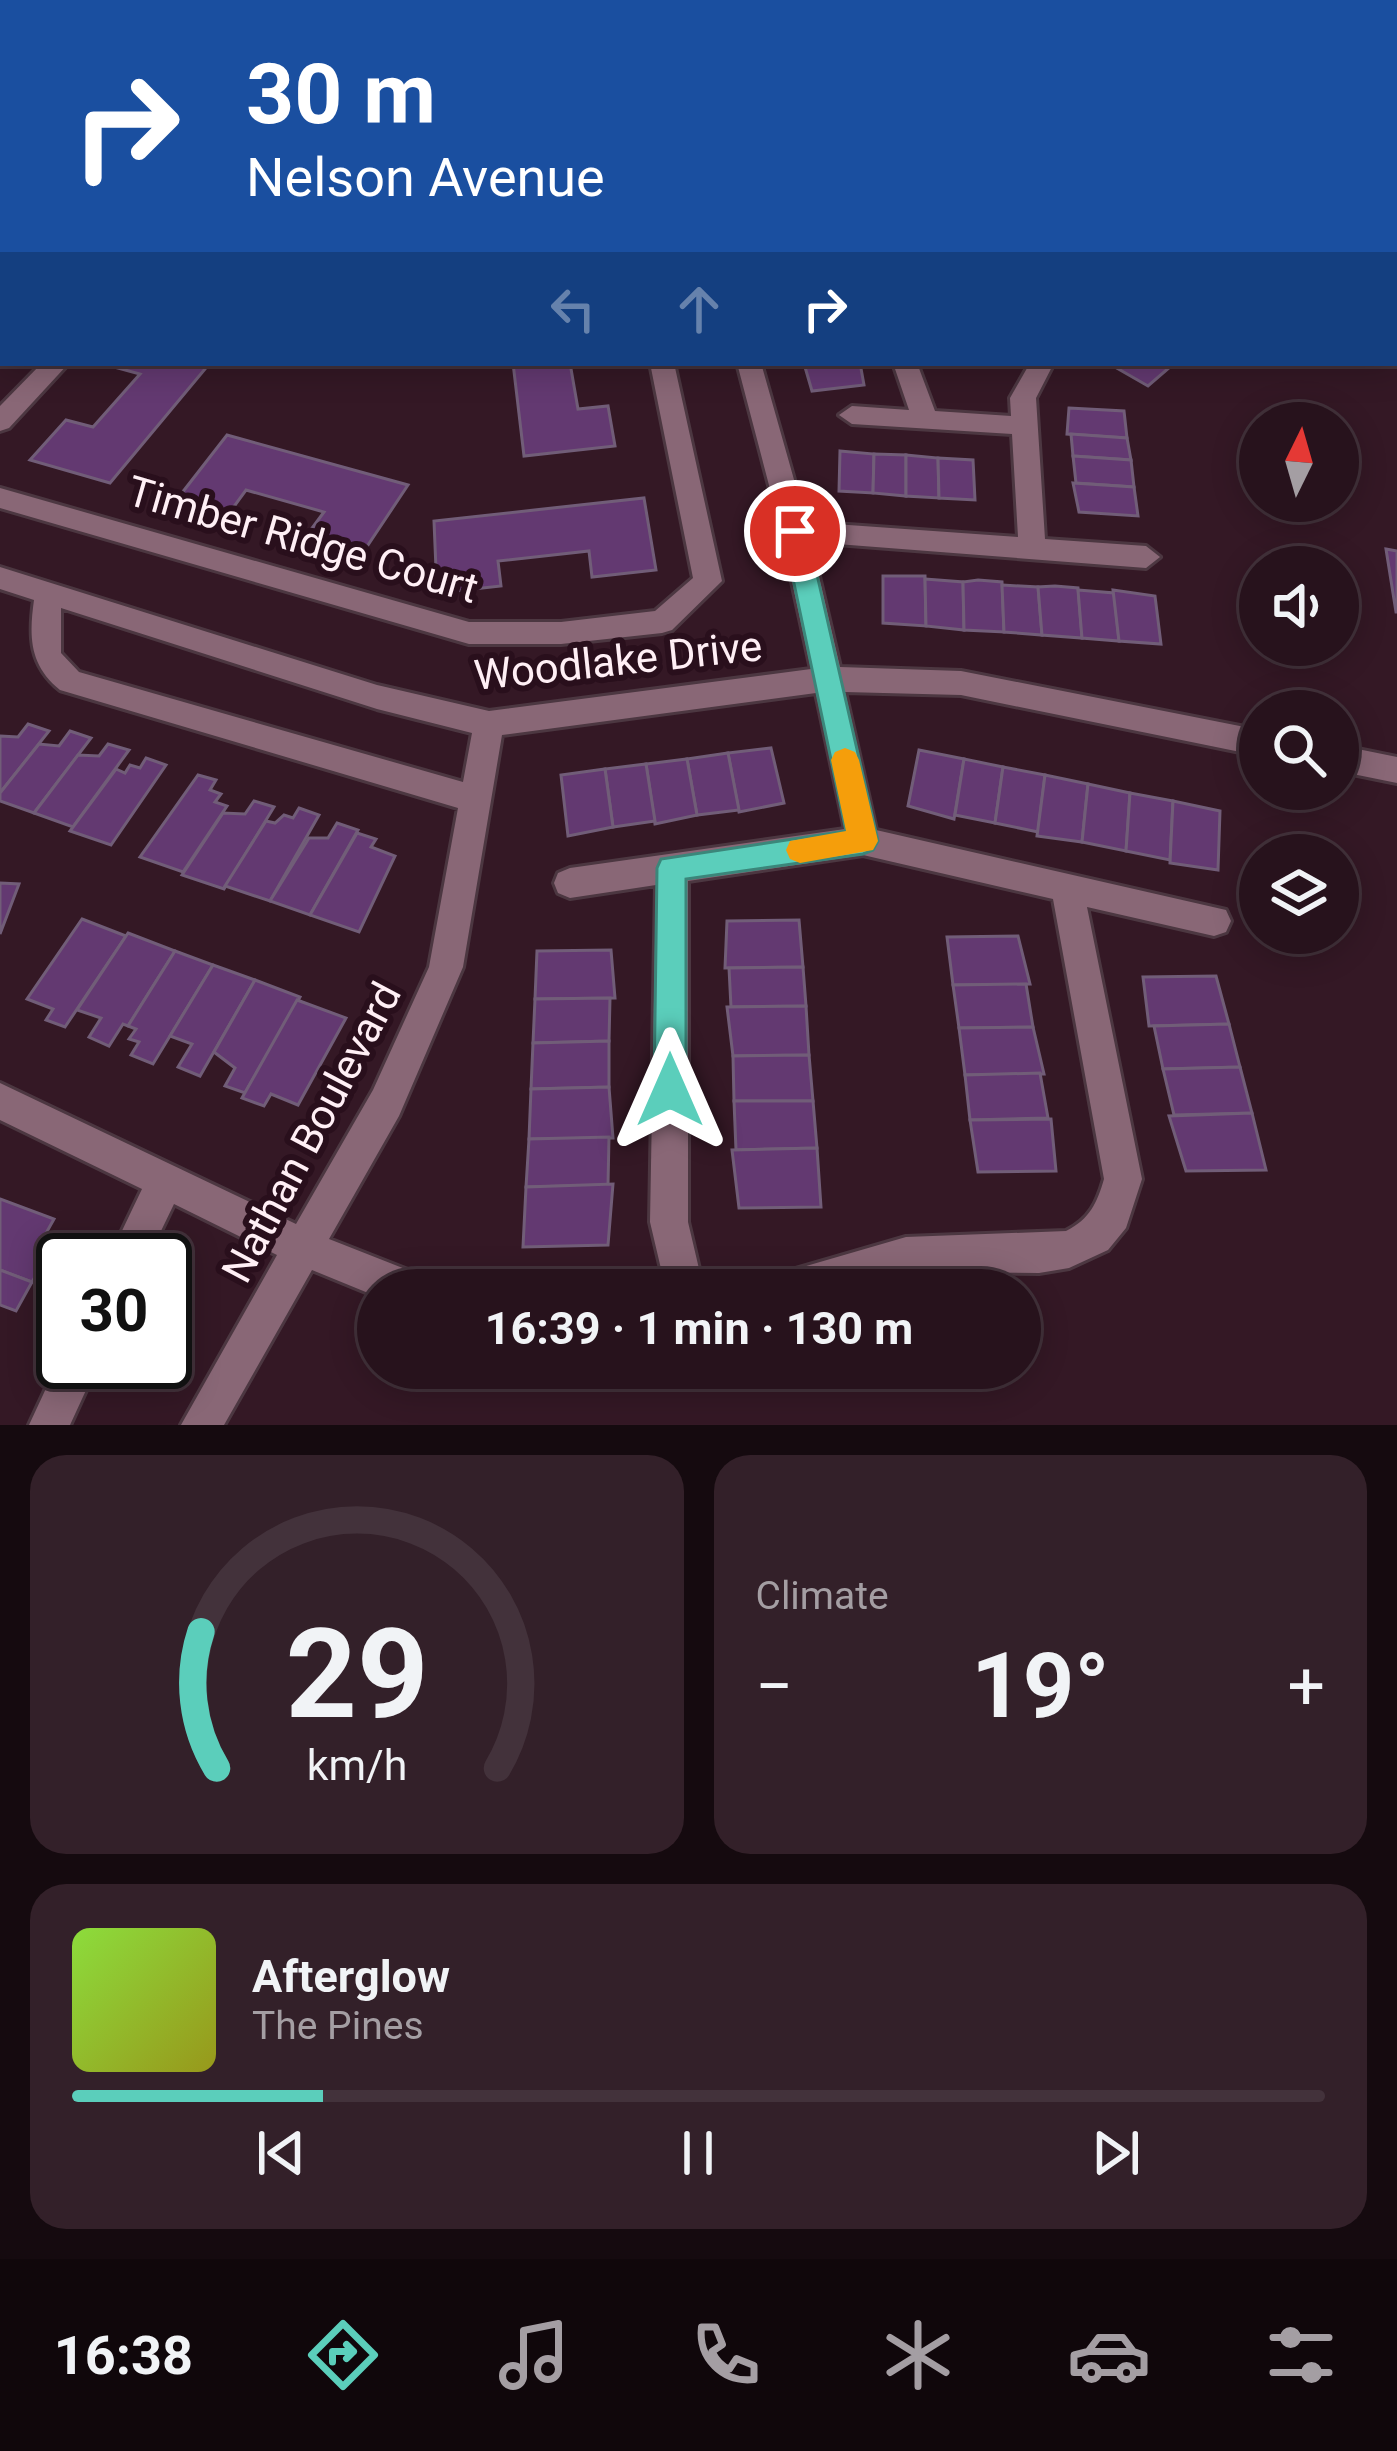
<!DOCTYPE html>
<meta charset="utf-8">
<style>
:root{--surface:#27121c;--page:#332029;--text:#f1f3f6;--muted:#a49ea3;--line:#43323b;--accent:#5bcebb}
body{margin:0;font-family:Roboto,sans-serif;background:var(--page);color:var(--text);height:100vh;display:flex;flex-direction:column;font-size:45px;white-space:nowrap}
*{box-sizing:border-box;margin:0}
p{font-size:39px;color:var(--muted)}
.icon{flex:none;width:66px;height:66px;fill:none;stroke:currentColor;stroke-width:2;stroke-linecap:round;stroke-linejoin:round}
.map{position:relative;height:1425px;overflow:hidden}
.panel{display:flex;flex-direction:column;gap:30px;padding:30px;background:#150a0f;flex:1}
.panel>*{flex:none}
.banner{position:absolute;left:0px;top:0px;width:1398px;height:366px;box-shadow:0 6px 30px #0003,0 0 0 3px var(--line);background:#1a4fa0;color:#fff;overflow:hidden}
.needle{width:78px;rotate:5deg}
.buttons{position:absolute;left:1239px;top:402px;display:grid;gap:24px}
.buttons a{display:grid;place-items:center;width:120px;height:120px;border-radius:50%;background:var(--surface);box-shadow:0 6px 30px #0003,0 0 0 3px var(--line);font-size:60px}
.speed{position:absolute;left:36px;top:1233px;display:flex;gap:24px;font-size:60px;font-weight:700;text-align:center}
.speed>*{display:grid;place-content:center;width:156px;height:156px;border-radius:50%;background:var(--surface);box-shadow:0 6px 30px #0003,0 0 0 3px var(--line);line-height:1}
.speed .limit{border:6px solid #111;border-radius:18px;background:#fff;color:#111}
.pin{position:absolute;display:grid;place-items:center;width:102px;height:102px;color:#fff;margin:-51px;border:6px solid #fff;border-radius:50%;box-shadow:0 3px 12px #0007}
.me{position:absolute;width:132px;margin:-66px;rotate:0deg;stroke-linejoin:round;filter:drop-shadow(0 0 9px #0008)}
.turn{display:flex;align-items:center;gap:42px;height:252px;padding:0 48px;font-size:54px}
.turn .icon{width:156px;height:156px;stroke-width:2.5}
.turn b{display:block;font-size:84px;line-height:102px}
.lanes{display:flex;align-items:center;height:114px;padding:0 48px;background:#0003;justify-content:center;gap:60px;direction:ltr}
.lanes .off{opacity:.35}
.big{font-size:90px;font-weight:700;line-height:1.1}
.panel .tile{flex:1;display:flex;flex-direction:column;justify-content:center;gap:18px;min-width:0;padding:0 42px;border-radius:36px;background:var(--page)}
.panel .dial{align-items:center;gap:0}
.dial svg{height:312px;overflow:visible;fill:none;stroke:var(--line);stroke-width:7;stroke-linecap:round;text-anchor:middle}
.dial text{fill:var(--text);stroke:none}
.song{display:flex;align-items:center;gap:36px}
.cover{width:144px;height:144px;border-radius:18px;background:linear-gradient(135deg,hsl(90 70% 55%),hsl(60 70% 35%))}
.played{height:12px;border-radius:6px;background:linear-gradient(90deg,var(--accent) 20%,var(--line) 20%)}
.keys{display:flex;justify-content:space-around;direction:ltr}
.heat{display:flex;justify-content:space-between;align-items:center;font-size:66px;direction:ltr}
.panel .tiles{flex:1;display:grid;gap:30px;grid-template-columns:1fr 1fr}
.tile:last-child{grid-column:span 2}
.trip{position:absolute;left:357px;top:1269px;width:684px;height:120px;border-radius:60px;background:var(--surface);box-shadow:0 6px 30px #0003,0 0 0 3px var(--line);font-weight:700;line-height:120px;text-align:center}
.menu{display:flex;height:192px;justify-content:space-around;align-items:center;background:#10070b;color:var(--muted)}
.menu .icon{width:84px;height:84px}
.menu .on{color:var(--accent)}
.menu b{font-size:54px;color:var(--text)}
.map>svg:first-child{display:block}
.building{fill:#633971;stroke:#715d78;stroke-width:3}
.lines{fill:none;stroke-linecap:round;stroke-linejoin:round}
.street-casing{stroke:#4c3741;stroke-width:6}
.highway-casing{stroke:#4c3741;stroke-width:6}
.street{fill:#896776;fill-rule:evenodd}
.highway{fill:#ce5550;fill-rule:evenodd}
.route{fill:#5bcebb;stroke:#3b867a;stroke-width:3}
.slow{fill:#f59e0b}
.labels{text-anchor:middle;stroke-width:12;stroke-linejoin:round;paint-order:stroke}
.street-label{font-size:42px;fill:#ffeff5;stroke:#290f1c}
</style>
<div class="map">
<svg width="1397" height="1425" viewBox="0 0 1397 1425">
<rect width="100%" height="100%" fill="#341825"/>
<g class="building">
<path d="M 118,363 L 210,363 L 110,483 L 30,460 L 66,420 L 93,427 L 140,374 L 114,367 Z"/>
<path d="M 513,363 L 570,363 L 578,409 L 608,406 L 615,446 L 524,456 Z"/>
<path d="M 860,363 L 864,385 L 812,391 L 805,367 Z"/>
<path d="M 1108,363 L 1163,363 L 1170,367 L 1148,386 Z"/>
<path d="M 1069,408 L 1124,411 L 1127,438 L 1067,434 Z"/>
<path d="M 1071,434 L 1127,438 L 1131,460 L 1073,456 Z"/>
<path d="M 227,435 L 408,485 L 364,551 L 307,535 L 324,512 L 246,490 L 230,512 L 178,498 Z"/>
<path d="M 840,451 L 874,454 L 873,493 L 839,491 Z"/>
<path d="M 874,454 L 906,455 L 906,496 L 873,493 Z"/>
<path d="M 906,455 L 938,458 L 939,498 L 906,496 Z"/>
<path d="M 1073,456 L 1131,460 L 1134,487 L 1076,483 Z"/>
<path d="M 938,458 L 973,460 L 975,500 L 939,498 Z"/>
<path d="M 1073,483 L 1134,487 L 1138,516 L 1079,512 Z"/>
<path d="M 644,498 L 656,570 L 592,577 L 589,551 L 498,561 L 501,586 L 437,593 L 434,521 Z"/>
<path d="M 1386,549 L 1397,551 L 1397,612 L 1396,612 Z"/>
<path d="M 883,576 L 925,576 L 926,626 L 883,623 Z"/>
<path d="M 925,579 L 963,582 L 964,630 L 926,626 Z"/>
<path d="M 978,580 L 1002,582 L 1004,632 L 964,630 L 963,582 Z"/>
<path d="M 1002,585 L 1038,587 L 1042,635 L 1004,632 Z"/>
<path d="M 1055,586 L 1078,588 L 1082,638 L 1042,635 L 1038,587 Z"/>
<path d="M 1078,590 L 1114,593 L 1119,641 L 1082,638 Z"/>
<path d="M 1113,590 L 1155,596 L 1161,644 L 1119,641 Z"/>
<path d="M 28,724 L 49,731 L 0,793 L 0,736 L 18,737 Z"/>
<path d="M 70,731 L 91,738 L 34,813 L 0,801 L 0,793 L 39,744 L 59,746 Z"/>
<path d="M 108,744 L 129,750 L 73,827 L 34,813 L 78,755 L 99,756 Z"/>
<path d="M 771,748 L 784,803 L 739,812 L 728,753 Z"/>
<path d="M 919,750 L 964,759 L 954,819 L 908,806 Z"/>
<path d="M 728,753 L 739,810 L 697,815 L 687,759 Z"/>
<path d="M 146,758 L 166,765 L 111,845 L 70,831 L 116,769 L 125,773 L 130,765 L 140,768 Z"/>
<path d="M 687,759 L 697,815 L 655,824 L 646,764 Z"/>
<path d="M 964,759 L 1003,767 L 995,823 L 955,815 Z"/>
<path d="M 646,764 L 655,821 L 613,827 L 605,769 Z"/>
<path d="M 1003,767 L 1045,775 L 1038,832 L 995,823 Z"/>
<path d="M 605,769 L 613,827 L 568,836 L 561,775 Z"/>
<path d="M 198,775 L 216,780 L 210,790 L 221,794 L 215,802 L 227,806 L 183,872 L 140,857 Z"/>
<path d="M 1045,775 L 1088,784 L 1082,842 L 1037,836 Z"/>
<path d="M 1088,784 L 1130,793 L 1126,851 L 1082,842 Z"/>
<path d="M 1130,793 L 1173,801 L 1170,860 L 1126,851 Z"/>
<path d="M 254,801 L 274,807 L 224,889 L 182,875 L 223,813 L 245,814 Z"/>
<path d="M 1173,801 L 1220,811 L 1218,870 L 1170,863 Z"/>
<path d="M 299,808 L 319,815 L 270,901 L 225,886 L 266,821 L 275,823 L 284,815 L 293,818 Z"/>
<path d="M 337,823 L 358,830 L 310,915 L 270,901 L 309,838 L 328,838 Z"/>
<path d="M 357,833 L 376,839 L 371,847 L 395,856 L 359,932 L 310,915 Z"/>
<path d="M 0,883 L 19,884 L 0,934 Z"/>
<path d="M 82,919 L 126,936 L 65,1027 L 46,1020 L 53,1009 L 27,999 Z"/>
<path d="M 799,920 L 803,967 L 725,968 L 727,921 Z"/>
<path d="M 128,933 L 175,951 L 128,1026 L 123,1024 L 109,1046 L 89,1037 L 101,1018 L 77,1010 Z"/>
<path d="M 1018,936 L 1030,984 L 953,985 L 947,937 Z"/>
<path d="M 611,950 L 615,998 L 535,999 L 537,951 Z"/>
<path d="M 175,951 L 213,965 L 153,1064 L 131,1055 L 139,1042 L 129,1039 L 136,1029 L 128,1026 Z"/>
<path d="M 213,965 L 255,980 L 200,1076 L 178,1067 L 192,1044 L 170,1036 Z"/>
<path d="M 803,967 L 806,1006 L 731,1007 L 729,968 Z"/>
<path d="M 1216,976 L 1229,1024 L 1149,1026 L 1143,977 Z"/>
<path d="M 255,980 L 300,997 L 245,1093 L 225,1086 L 235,1068 L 214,1052 Z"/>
<path d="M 1026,984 L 1033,1027 L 959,1028 L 953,985 Z"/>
<path d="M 610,998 L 609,1041 L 533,1043 L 535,999 Z"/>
<path d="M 297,1000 L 346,1018 L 298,1105 L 271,1094 L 264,1106 L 242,1098 Z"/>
<path d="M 806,1006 L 809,1055 L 733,1056 L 727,1007 Z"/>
<path d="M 1229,1024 L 1240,1067 L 1163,1069 L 1154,1026 Z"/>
<path d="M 1033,1027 L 1044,1074 L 965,1075 L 959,1028 Z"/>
<path d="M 609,1041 L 609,1087 L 531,1089 L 533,1043 Z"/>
<path d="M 809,1055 L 813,1101 L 734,1101 L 733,1056 Z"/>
<path d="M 1240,1067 L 1252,1113 L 1174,1115 L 1163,1069 Z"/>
<path d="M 1040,1073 L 1048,1118 L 970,1120 L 965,1075 Z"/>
<path d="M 609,1087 L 613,1138 L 529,1139 L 531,1089 Z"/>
<path d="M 734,1101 L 813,1101 L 817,1148 L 736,1150 Z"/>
<path d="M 1252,1113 L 1266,1170 L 1186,1171 L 1169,1116 Z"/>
<path d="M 1051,1119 L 1056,1171 L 978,1172 L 970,1120 Z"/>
<path d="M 609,1137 L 608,1185 L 526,1187 L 529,1139 Z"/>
<path d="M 817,1148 L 821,1207 L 739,1208 L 732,1150 Z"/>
<path d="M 613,1184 L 608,1245 L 523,1247 L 526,1187 Z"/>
<path d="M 0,1199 L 54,1219 L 36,1251 L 47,1256 L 32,1282 L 0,1270 Z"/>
<path d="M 0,1270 L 32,1282 L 16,1311 L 0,1305 Z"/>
</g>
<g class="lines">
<defs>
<g id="street">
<path d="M 0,0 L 22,0 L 3,3 L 3,8 Z"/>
<path d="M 711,0 L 735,0 L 708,3 Z"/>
<path d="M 42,363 L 69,363 L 9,428 L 0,431 L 0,406 Z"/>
<path d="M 650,363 L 674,363 L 722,581 L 672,630 L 662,633 L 561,644 L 469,644 L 0,508 L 0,488 L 469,622 L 561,622 L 655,611 L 693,578 Z"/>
<path d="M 737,363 L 761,363 L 806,522 L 1018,537 L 1012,434 L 852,424 L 839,415 L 852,406 L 909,410 L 893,363 L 917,363 L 935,411 L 1011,416 L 1010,398 L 1030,363 L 1054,363 L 1036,398 L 1045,539 L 1146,546 L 1160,557 L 1146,568 L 811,542 L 840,667 L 961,671 L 1260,730 L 1260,756 L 961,695 L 845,692 L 876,830 L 1226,910 L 1231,921 L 1226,932 L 1214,936 L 1087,907 L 1142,1179 L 1126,1228 L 1108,1250 L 1069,1268 L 1039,1273 L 937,1272 L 851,1290 L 770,1290 L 775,1276 L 789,1271 L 906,1237 L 1066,1231 C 1090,1219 1097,1203 1104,1179 L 1053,899 L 863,855 L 688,881 L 688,1222 L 704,1290 L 666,1290 L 650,1222 L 656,885 L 570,898 L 558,893 L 554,883 L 558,873 L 570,868 L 845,829 L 816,693 L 502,735 L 463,967 L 399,1116 L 329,1239 L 423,1276 L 428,1290 L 378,1290 L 378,1297 L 312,1270 L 224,1425 L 181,1425 L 277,1255 L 174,1204 L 147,1260 L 108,1260 L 142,1189 L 0,1120 L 0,1083 L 296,1224 L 373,1090 L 429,967 L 458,808 L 60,690 C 29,665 29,636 34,600 L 0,589 L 0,567 L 377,685 L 489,711 L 811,669 L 781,531 ZM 61,608 L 377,709 L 472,733 L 463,782 L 79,672 L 61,653 Z"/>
<path d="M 1338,745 L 1397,757 L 1397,783 L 1338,771 Z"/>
<path d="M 63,1352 L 63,1362 L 99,1362 L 70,1425 L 29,1425 Z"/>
</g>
<g id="highway">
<path d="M 1144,0 L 1183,0 L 1185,3 L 1146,3 Z"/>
<path d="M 1247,0 L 1286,0 L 1288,3 L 1249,3 Z"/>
<path d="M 1339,0 L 1379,0 L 1381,3 L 1341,3 Z"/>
<path d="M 1395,62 L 1397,62 L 1397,87 L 1395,86 Z"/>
<rect x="1395" y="120" width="2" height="25"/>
</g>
</defs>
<use href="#street" class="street-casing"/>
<use href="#highway" class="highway-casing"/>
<use href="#street" class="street"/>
<use href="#highway" class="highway"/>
</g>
<path class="route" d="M 795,522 L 807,531 L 878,841 L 873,850 L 863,854 L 686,879 L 686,1090 L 682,1101 L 670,1106 L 659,1101 L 654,1090 L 657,868 L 661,859 L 846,831 L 783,531 Z"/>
<path class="slow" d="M 845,748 L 855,752 L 859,760 L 878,841 L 873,850 L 800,863 L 790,859 L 786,850 L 790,841 L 846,831 L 831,760 L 835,752 Z"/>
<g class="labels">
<g class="street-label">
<text transform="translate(303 539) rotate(16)" y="15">Timber Ridge Court</text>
<text transform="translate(618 660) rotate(-6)" y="15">Woodlake Drive</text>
<text transform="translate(311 1132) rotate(-62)" y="15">Nathan Boulevard</text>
</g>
</g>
</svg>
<div class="buttons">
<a><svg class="needle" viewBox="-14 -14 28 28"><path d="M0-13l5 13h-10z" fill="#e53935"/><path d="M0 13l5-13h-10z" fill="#a49ea3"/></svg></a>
<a><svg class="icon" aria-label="sound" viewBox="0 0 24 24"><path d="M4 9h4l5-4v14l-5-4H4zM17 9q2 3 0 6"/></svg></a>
<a><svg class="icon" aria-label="search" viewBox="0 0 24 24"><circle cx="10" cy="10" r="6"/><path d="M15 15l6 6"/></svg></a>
<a><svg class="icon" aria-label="layers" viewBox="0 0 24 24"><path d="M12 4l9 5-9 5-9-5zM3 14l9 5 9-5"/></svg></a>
</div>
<div class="speed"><div class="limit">30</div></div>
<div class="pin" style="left:795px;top:531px;background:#d93025"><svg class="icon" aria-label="arrive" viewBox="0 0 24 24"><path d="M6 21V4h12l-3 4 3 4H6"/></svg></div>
<svg class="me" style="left:670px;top:1090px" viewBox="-20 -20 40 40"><path d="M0-17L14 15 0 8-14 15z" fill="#5bcebb" stroke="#fff" stroke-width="4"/></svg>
<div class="trip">16:39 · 1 min · 130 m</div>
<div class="banner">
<div class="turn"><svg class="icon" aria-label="right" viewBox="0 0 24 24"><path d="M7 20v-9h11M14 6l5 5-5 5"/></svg><div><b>30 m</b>Nelson Avenue</div></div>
<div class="lanes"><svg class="icon off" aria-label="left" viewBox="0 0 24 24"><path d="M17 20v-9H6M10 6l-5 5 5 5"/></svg><svg class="icon off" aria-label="ahead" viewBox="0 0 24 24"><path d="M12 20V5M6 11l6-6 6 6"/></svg><svg class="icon" aria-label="right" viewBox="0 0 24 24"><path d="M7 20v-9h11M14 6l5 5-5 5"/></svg></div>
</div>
</div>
<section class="panel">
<div class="tiles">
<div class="tile dial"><svg viewBox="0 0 100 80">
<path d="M14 69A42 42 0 1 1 86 69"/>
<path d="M14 69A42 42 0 0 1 10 34" stroke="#5bcebb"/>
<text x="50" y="56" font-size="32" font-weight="700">29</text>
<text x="50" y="72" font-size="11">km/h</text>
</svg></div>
<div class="tile"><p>Climate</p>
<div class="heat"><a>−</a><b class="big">19°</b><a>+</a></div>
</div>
<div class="tile">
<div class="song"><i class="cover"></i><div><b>Afterglow</b><p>The Pines</p></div></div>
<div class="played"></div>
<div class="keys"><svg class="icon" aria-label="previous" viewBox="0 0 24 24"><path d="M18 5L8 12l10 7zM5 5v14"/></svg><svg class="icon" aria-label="pause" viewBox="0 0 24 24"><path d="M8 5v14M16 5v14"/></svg><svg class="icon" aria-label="next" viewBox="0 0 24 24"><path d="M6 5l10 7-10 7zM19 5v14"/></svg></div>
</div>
</div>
</section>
<nav class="menu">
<b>16:38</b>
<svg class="icon on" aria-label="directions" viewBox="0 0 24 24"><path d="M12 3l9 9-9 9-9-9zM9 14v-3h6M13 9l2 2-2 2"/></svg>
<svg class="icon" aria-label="music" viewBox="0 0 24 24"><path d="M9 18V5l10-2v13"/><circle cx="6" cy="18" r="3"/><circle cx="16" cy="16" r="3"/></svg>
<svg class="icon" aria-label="phone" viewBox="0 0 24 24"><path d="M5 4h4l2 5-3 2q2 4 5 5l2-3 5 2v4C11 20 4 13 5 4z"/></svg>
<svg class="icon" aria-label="climate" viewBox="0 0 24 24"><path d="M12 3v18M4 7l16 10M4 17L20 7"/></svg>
<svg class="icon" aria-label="car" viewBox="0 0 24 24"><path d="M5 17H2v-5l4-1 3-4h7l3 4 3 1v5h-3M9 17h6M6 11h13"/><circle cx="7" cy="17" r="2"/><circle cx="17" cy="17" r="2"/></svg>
<svg class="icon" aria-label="filters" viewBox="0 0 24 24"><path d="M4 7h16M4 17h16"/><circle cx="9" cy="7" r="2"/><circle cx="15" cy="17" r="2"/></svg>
</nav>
